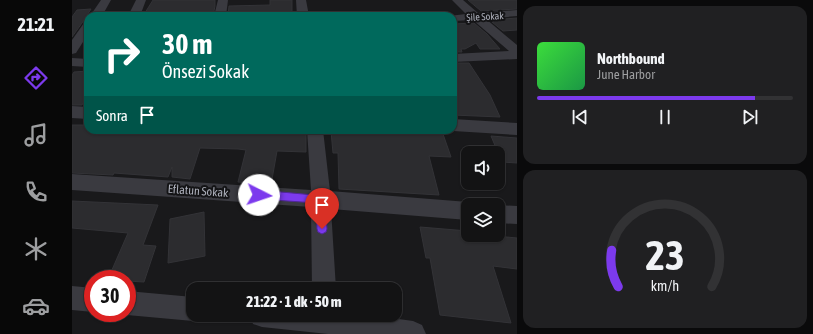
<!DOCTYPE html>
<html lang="tr">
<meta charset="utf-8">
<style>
:root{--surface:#131314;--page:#202022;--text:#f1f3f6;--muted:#9d9ea0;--line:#323234;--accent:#7c3aed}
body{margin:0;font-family:"Asap Condensed",sans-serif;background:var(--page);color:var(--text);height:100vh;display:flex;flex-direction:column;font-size:15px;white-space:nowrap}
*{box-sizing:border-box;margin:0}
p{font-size:13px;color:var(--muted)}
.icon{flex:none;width:22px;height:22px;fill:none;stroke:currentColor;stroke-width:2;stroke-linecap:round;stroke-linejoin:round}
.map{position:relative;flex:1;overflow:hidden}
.side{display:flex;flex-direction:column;gap:6px;padding:6px;background:#0a0a0b;width:296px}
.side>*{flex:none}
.hud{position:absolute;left:12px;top:12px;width:373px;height:122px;border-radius:12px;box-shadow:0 1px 3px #0004,0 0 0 1px var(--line);background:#00695c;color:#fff;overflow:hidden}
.controls{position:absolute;left:389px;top:146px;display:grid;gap:8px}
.controls a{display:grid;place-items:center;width:44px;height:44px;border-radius:8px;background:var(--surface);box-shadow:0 1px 3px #0004,0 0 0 1px var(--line);font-size:20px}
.speed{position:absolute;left:12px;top:270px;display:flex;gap:8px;font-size:20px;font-weight:700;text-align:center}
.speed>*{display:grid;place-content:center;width:52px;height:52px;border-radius:50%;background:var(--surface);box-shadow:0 1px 3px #0004,0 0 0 1px var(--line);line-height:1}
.speed .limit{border:6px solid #d22;background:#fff;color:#111}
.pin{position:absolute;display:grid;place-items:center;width:34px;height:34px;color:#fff;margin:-41px -17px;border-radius:50% 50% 50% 0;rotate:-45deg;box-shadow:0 0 4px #0007}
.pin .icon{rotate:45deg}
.me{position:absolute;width:44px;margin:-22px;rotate:94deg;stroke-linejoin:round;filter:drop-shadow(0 0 3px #0008)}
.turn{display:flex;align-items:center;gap:14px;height:84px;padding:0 12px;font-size:18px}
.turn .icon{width:52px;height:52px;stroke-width:2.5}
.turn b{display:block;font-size:28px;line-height:34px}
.then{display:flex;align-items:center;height:38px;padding:0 12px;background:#0003;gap:8px;font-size:15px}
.side .card{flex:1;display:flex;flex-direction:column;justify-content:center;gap:6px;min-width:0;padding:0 14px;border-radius:12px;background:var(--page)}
.side .dial{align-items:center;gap:0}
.dial svg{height:104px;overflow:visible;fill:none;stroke:var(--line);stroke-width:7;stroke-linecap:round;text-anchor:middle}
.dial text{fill:var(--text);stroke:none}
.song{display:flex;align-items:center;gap:12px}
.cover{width:48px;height:48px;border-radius:6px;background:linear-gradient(135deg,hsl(120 70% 55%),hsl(140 70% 35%))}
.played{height:4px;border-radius:2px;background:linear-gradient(90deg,var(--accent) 85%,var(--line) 85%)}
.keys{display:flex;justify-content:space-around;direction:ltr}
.trip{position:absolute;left:114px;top:282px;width:216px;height:40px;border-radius:12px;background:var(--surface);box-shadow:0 1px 3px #0004,0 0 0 1px var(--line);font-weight:800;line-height:40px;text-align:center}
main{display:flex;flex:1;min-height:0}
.tab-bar{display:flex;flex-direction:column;width:72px;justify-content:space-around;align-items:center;background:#080808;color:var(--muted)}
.tab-bar .icon{width:28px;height:28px}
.tab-bar .current{color:var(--accent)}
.tab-bar b{font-size:18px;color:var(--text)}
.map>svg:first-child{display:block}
.building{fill:#2c2c2f;stroke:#333337}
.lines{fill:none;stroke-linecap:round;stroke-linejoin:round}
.minor{fill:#3a3a40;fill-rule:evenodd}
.route{fill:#7c3aed;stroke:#51269a}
.slow{fill:#f59e0b}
.labels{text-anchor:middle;stroke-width:4;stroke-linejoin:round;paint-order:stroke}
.far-street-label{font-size:10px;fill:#acafba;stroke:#141416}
.street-label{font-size:12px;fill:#acafba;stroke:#141416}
</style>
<main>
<nav class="tab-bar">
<b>21:21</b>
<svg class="icon current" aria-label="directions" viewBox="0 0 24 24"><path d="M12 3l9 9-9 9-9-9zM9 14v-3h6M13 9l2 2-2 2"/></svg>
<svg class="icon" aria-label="music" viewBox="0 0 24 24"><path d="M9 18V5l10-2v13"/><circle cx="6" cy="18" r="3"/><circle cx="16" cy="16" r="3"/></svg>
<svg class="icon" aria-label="phone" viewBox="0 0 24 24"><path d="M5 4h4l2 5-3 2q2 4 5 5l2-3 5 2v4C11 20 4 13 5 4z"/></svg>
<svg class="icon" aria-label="climate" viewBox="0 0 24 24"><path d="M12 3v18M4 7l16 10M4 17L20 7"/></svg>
<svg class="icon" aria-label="car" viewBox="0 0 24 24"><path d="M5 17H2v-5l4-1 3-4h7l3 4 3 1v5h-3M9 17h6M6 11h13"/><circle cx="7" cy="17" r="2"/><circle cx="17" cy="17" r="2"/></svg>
</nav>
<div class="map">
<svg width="445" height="334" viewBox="0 0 445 334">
<rect width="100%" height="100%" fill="#19191b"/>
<g class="building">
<path d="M 81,0 L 143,0 L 143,6 L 141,16 L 71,16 Z"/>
<path d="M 198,0 L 220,0 L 220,16 L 156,16 L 157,6 L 198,5 Z"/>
<path d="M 396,0 L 445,0 L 445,9 L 409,11 Z"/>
<path d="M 19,9 L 10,23 L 0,37 L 0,17 L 5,10 Z"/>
<path d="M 445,18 L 445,30 L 431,31 L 420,22 L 422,22 L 420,20 Z"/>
<path d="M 402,23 L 415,34 L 428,49 L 408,49 L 404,43 L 393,49 L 389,49 L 390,52 L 381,52 L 381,24 Z"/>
<path d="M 381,63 L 397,63 L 418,95 L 428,117 L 381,115 Z"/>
<path d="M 16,71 L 16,94 L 10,105 L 0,105 L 0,75 L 2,72 Z"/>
<path d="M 0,125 L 16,125 L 16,130 L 234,130 L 234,152 L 205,151 L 199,185 L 166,182 L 174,150 L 166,149 L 128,148 L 118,179 L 100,177 L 100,167 L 96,177 L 42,173 L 41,175 L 0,173 Z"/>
<path d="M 259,131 L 371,134 L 379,157 L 357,156 L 367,195 L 267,189 L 266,153 L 261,153 Z"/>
<path d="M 419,136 L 445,138 L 445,163 L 430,162 Z"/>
<path d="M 0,201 L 86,205 L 71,245 L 84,246 L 72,282 L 55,281 L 55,279 L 36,279 L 56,233 L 0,228 Z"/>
<path d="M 132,212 L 133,256 L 96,263 L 98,219 Z"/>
<path d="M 348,227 L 396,231 L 396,235 L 414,235 L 445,238 L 445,269 L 421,266 L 439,323 L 368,315 L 358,258 L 354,258 Z"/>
</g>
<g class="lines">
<g class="minor">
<path d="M 29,0 L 39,0 L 30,16 L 18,16 Z"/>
<path d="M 64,0 L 74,0 L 68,16 L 56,16 Z"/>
<path d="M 146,0 L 156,0 L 154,16 L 142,16 Z"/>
<path d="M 224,0 L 234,0 L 237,16 L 225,16 Z"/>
<path d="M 380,0 L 391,0 L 406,13 L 445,10 L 445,16 L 414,19 L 445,45 L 445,59 L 381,62 L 381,54 L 437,51 L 401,20 L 381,21 L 381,16 L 377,16 L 394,14 Z"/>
<path d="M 16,22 L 16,34 L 4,53 L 0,54 L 0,40 L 12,23 Z"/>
<path d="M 0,58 L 16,59 L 16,67 L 0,66 Z"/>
<path d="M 0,106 L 16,107 L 16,119 L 0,118 Z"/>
<path d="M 381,119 L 445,123 L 445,135 L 381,131 L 378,130 L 381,130 Z"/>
<path d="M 235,130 L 251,130 L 258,191 L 396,202 L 403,205 L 396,205 L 396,220 L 259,209 L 264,289 L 240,289 L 239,207 L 0,190 L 0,174 L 239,190 Z"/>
<path d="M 425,205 L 426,205 L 445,206 L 445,224 L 426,223 Z"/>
<path d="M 0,286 L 21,288 L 21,312 L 0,310 Z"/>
<path d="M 55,291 L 121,297 L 121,315 L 131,315 L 130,318 L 121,321 L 55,315 L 50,313 L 55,313 Z"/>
<path d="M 178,315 L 298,315 L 341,321 L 350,325 L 354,334 L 256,334 L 190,327 L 181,324 Z"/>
</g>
</g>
<path class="route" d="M 187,190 L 253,196 L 255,229 L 254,232 L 250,234 L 246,232 L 245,229 L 244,203 L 187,199 L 184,198 L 182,195 L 184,192 Z"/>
<path class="slow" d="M 245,194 L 253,196 C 255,201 256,210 253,216 L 250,217 L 246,216 L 244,203 L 241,202 L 240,199 L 241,195 Z"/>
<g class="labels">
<g class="far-street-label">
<text transform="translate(413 16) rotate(-3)" y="4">Şile Sokak</text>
</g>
<g class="street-label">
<text transform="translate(126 191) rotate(4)" y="4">Eflatun Sokak</text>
</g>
</g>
</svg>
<div class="controls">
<a><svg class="icon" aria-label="sound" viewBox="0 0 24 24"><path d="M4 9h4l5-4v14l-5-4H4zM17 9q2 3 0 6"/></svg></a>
<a><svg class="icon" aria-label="layers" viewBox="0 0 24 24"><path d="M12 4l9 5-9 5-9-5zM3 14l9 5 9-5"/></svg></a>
</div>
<div class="speed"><div class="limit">30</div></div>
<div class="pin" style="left:250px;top:229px;background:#d93025"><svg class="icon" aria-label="arrive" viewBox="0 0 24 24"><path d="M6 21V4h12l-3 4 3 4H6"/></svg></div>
<svg class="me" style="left:187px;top:195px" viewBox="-20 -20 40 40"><circle r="19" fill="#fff"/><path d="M0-13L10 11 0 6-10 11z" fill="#7c3aed"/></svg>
<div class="trip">21:22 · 1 dk · 50 m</div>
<div class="hud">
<div class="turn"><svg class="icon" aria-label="right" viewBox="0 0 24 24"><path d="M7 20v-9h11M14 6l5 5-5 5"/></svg><div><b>30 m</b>Önsezi Sokak</div></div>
<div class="then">Sonra<svg class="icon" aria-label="arrive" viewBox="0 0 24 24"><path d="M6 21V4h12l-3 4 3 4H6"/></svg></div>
</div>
</div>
<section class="side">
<div class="card">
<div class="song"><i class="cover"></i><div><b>Northbound</b><p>June Harbor</p></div></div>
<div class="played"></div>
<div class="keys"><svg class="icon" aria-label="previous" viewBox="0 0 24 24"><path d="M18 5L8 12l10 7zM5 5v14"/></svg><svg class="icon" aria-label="pause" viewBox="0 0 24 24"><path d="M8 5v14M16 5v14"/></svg><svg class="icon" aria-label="next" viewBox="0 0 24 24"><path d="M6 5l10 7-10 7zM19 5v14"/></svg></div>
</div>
<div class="card dial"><svg viewBox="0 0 100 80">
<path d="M14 69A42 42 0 1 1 86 69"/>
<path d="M14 69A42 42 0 0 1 9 41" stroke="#7c3aed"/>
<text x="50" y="56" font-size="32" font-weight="700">23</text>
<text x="50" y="72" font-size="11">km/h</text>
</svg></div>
</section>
</main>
